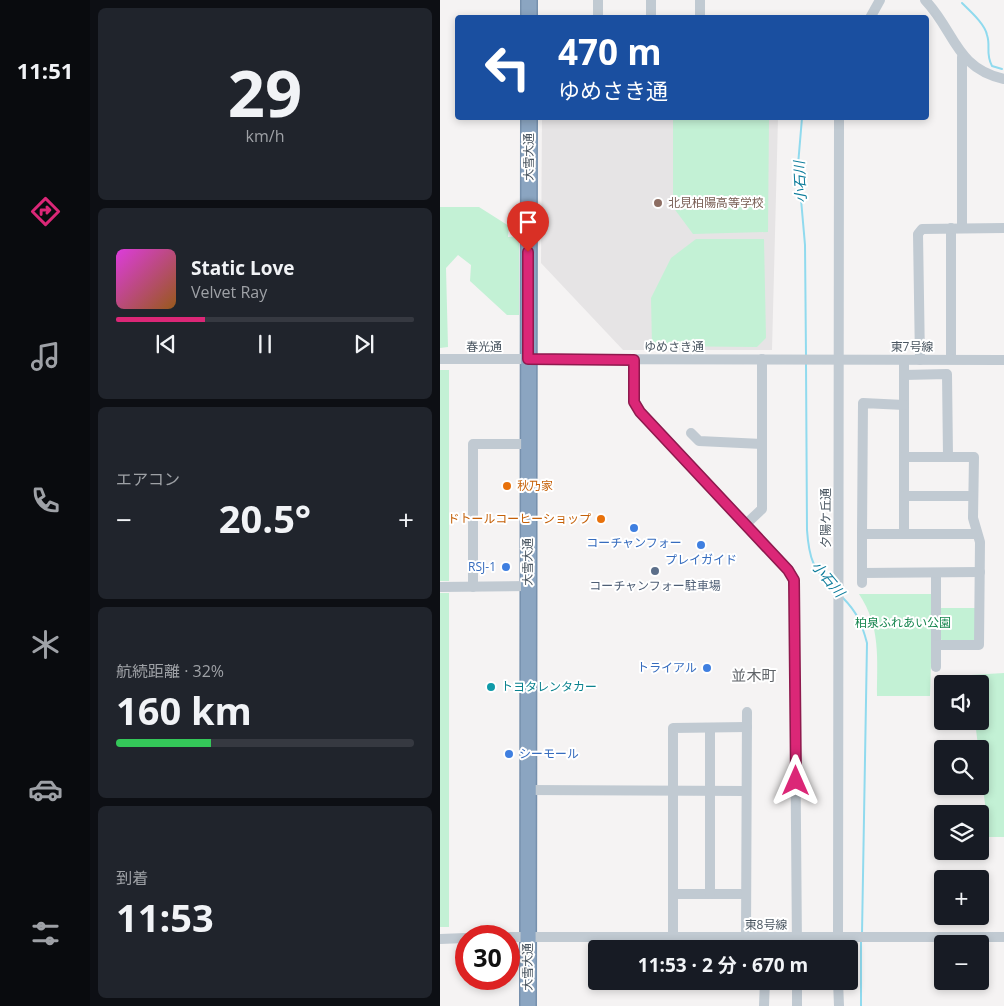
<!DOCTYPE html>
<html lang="ja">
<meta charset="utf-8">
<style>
:root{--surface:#171b24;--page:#20242c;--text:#f1f3f6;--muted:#9ea1a6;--line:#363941;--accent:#db2777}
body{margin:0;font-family:"Open Sans","Noto Sans JP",sans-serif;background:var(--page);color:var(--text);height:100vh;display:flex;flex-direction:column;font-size:19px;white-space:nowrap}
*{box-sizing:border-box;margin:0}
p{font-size:16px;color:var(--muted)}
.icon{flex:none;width:28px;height:28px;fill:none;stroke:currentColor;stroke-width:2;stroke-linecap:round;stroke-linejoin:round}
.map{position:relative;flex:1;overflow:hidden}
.drawer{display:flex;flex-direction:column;gap:8px;padding:8px;background:#0d0f14;width:350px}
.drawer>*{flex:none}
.hud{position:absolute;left:15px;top:15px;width:474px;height:105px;border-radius:5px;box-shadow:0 2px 8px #0003;background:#1a4fa0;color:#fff;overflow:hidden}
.tools{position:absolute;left:494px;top:675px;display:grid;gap:10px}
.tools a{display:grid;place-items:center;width:55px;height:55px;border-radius:5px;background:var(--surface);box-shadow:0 2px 8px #0003;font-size:25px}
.speed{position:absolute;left:15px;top:925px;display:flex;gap:10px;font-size:25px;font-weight:700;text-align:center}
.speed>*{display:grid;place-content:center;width:65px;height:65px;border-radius:50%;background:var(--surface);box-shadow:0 2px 8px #0003;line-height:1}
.speed .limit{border:8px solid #d22;background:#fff;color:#111}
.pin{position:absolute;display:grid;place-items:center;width:42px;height:42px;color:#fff;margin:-51px -21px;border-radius:50% 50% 50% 0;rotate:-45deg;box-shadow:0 0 5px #0007}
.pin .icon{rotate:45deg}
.me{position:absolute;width:55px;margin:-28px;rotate:0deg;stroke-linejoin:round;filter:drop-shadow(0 0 4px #0008)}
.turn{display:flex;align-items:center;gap:18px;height:105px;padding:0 20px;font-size:22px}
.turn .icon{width:65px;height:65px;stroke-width:2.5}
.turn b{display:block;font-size:35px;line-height:42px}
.big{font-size:38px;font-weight:700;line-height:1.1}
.drawer .tile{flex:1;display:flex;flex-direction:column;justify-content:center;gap:8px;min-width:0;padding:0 18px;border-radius:8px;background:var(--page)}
.drawer .dial{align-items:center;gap:0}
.dial b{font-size:65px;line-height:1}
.song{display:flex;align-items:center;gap:15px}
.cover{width:60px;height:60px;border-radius:8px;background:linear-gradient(135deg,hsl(300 70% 55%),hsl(30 70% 35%))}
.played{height:5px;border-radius:2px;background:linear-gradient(90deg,var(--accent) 30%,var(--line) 30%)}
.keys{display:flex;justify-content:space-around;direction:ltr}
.heat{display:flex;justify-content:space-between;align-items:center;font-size:28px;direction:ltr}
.charge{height:8px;border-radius:4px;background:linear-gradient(90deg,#34c759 32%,var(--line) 0)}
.trip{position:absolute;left:148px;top:940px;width:270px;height:50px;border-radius:5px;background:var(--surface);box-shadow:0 2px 8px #0003;font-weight:700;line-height:50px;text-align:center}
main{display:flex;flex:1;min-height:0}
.dock{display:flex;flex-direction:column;width:90px;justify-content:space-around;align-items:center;background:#090b0e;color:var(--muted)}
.dock .icon{width:35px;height:35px}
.dock .selected{color:var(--accent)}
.dock b{font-size:22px;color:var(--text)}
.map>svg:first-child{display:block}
.education{fill:#e6e4e5}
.green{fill:#c3f1d5}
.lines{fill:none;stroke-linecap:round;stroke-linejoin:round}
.stream{stroke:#90daee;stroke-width:2}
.highway-casing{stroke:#7690ad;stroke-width:18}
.minor{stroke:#c1cad2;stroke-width:10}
.highway{stroke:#8ba5c1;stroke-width:15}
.route-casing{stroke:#8e194d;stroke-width:12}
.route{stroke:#db2777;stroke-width:9}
.education-dot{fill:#8d6e63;stroke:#fff;stroke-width:2}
.food-dot{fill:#e8710a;stroke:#fff;stroke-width:2}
.shop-dot{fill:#3f7fe0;stroke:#fff;stroke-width:2}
.service-dot{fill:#5c6f8a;stroke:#fff;stroke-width:2}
.culture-dot{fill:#0f9aa8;stroke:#fff;stroke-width:2}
.labels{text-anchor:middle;stroke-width:4;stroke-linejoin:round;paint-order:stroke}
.street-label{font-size:12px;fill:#4a5661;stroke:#fff}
.education-label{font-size:12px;fill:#785e54;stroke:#fff;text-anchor:start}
.food-label{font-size:12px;fill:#c56008;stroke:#fff;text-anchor:start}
.shop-label{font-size:12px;fill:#366cbe;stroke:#fff}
.service-label{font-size:12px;fill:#4e5e75;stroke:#fff}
.park-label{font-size:12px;fill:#17864f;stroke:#fff}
.culture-label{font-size:12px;fill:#0d838f;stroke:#fff;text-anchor:start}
.water-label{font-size:14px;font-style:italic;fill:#0c7c9b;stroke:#fff}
.quarter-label{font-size:15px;fill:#5f6368;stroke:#fff}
</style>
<main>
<nav class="dock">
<b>11:51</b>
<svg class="icon selected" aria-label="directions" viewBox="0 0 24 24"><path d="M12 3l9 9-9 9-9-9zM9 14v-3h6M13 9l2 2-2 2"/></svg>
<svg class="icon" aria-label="music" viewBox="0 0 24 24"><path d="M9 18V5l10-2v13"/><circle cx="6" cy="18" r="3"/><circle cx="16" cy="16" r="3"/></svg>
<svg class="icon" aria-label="phone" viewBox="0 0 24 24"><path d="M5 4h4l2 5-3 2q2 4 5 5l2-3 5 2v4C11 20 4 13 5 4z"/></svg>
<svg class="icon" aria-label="climate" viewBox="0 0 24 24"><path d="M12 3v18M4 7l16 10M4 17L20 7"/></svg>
<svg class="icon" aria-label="car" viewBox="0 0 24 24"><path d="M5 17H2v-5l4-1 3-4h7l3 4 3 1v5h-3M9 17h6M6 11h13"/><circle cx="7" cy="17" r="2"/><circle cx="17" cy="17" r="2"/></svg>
<svg class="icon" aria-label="filters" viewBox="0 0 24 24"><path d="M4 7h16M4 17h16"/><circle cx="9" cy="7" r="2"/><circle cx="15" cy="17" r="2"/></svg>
</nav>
<section class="drawer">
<div class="tile dial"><b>29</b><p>km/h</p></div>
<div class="tile">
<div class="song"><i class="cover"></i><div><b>Static Love</b><p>Velvet Ray</p></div></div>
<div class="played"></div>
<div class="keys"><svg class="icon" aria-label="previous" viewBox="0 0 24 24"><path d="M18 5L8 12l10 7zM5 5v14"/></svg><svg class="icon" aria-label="pause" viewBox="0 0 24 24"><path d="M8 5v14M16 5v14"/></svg><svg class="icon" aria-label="next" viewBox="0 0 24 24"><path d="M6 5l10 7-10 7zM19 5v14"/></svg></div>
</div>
<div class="tile"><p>エアコン</p>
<div class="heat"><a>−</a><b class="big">20.5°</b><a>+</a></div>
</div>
<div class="tile"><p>航続距離 · 32%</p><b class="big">160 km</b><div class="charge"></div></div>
<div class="tile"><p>到着</p><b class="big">11:53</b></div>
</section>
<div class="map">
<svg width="564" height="1006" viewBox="0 0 564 1006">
<rect width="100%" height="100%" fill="#f5f3f3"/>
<path class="education" d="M 102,118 L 338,118 L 332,350 L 183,350 L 101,263 Z"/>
<g class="green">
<path d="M 233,118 L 329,118 L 328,232 L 253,234 L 233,207 Z"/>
<path d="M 0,207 L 39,207 L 69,226 L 68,237 L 79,236 L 79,315 L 67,315 L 30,281 L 31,265 L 18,255 L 6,268 L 8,347 L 0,348 Z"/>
<path d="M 256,239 L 324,239 L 326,338 L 317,347 L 212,346 L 211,298 L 231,258 Z"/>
<rect x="0" y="370" width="9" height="211"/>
<rect x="0" y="593" width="9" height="334"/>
<path d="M 419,594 L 493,594 L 490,696 L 437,696 C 437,658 441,627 419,594 Z"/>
<path d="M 500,608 L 536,608 L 536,640 L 503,642 L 500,638 Z"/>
<path d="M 564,673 L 564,837 L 549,837 L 535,721 L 540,721 L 540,684 L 532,684 L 531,675 Z"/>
</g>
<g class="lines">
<g class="stream">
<path d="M 522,3 C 530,11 545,24 547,35 C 551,47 545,53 552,66 L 562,69"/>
<path d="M 362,118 L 358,165 L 365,245 L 366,356"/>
<path d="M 366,363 L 367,530 C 369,559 373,569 394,590"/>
<path d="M 403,598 C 417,612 422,624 427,643 L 422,934"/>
<path d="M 421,1006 L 421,941"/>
</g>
<defs>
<g id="highway">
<path d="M 89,0 L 89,18"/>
<path d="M 88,1006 L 89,118"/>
</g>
</defs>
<use href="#highway" class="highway-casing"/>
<g class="minor">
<path d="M 158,0 L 158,18"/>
<path d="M 485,0 C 515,31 515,68 564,79"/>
<path d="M 211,18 L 211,0"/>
<path d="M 260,18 L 260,0"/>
<path d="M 430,18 L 440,0"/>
<path d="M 522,57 L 522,228"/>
<path d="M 511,228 L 511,359"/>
<path d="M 0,359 L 564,360"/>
<path d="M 194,360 L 195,402 L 201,412 L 349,570 L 354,580 L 357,949"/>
<path d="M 464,360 L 464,534"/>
<path d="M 480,360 L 478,234 L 482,229 L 564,228"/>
<path d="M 464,375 L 507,374 L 508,457"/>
<path d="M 251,433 L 259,441 L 322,444"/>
<path d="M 464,457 L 534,457 L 533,518 L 540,542 L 539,645 L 496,645 L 496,573"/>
<path d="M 464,496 L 533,496"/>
<path d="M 306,524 L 322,509 L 322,359"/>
<path d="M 422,534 L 423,403 L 464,405"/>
<path d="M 422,573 L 540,572"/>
<path d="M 422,583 L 422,534 L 537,534"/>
<path d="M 0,587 L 88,586"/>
<path d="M 33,587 L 33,444 L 88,444"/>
<path d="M 496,667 L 496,645"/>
<path d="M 89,790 L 306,791"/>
<path d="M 233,894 L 306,894"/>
<path d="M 270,894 L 270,728"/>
<path d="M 233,936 L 233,728 L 307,727"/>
<path d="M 69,937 L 564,937"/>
<path d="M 306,937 L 307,712"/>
<path d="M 0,939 L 26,938"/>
<path d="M 398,949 L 399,118"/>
<path d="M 357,981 L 357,1006"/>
<path d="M 398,981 L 399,1006"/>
<path d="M 324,1006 L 325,981"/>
</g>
<use href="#highway" class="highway"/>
</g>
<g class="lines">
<defs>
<path id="route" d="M 88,252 L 88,359 L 194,360 L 194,402 L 200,412 L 348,570 L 354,580 L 356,781"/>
</defs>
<use href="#route" class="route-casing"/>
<use href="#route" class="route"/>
</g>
<circle class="education-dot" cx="218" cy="203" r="5"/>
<g class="food-dot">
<circle cx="67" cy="486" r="5"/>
<circle cx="161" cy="519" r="5"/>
</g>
<g class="shop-dot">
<circle cx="194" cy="528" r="5"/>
<circle cx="261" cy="545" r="5"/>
<circle cx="66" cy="567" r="5"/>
<circle cx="267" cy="668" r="5"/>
<circle cx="69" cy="754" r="5"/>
</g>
<circle class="service-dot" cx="215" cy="571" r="5"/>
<circle class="culture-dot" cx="51" cy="687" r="5"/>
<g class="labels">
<g class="street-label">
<text transform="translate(89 157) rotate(-90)" y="4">大雪大通</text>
<text x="44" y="351">春光通</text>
<text x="234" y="351">ゆめさき通</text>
<text x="472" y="351">東7号線</text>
<text transform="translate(386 518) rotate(-90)" y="4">夕陽ケ丘通</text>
<text transform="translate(88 562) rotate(-90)" y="4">大雪大通</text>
<text x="326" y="929">東8号線</text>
<text transform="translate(88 967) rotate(-90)" y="4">大雪大通</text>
</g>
<g class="education-label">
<text x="228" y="207">北見柏陽高等学校</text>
</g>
<g class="food-label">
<text x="77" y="490">秋乃家</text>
<text x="151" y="523" text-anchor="end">ドトールコーヒーショップ</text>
</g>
<g class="shop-label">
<text x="194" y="547">コーチャンフォー</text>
<text x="261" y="564">プレイガイド</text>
<text x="56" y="571" text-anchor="end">RSJ-1</text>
<text x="257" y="672" text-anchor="end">トライアル</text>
<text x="79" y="758" text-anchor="start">シーモール</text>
</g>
<g class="service-label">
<text x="215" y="590">コーチャンフォー駐車場</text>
</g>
<g class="park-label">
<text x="463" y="627">柏泉ふれあい公園</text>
</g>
<g class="culture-label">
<text x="61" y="691">トヨタレンタカー</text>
</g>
<g class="water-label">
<text transform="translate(360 182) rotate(-93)" y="5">小石川</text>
<text transform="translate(388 579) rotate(50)" y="5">小石川</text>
</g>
<g class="quarter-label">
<text x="314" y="681">並木町</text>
</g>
</g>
</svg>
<div class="tools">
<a><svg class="icon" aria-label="sound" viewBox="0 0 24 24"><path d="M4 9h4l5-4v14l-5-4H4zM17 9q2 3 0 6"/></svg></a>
<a><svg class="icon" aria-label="search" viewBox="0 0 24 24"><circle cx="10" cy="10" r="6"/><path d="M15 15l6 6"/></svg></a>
<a><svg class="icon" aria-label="layers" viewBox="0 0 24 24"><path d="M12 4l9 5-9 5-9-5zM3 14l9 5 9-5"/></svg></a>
<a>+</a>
<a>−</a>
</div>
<div class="speed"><div class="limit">30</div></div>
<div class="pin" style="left:88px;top:252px;background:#d93025"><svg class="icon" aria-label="arrive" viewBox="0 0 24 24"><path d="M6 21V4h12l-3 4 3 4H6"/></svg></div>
<svg class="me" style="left:356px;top:781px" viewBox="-20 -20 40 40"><path d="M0-17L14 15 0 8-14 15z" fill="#db2777" stroke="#fff" stroke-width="4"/></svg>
<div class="trip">11:53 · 2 分 · 670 m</div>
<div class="hud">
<div class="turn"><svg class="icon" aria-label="left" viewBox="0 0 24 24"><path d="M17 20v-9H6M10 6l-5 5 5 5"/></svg><div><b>470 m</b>ゆめさき通</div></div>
</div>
</div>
</main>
